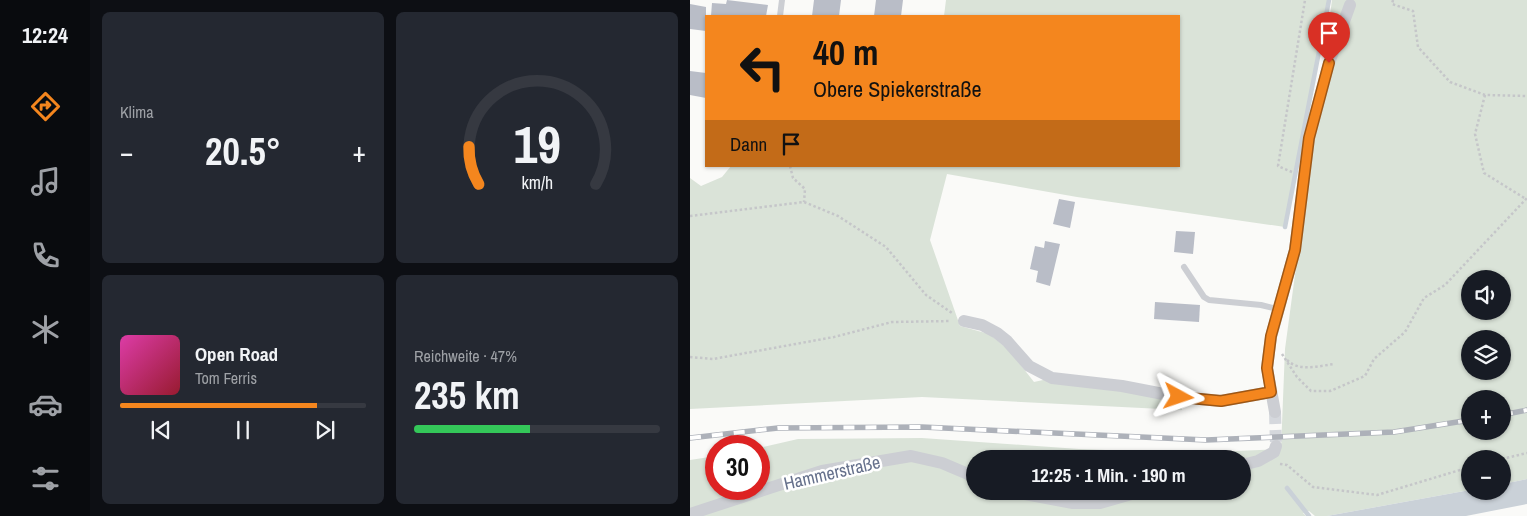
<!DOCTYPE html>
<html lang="de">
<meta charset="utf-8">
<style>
:root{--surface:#171b24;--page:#242831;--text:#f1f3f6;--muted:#9ea1a6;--line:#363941;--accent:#f4861e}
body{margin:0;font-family:"Archivo Narrow",sans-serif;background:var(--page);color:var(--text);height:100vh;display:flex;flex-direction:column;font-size:19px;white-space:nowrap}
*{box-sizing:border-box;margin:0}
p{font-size:16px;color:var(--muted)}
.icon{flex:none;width:28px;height:28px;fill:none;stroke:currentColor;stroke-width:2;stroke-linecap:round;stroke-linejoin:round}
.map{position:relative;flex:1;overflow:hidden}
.drawer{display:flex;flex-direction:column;gap:12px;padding:12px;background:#0d0f14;width:600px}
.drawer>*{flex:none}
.top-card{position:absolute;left:15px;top:15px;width:475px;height:152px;border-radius:0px;box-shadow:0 1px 4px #0004;background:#f4861e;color:#111;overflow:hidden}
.buttons{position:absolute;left:771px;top:270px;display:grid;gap:10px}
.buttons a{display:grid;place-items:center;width:50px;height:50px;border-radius:50%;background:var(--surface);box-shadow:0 1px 4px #0004;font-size:25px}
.speed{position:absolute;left:15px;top:435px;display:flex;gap:10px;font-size:25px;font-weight:700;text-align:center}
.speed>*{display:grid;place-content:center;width:65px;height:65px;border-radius:50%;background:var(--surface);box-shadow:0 1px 4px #0004;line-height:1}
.speed .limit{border:8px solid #d22;background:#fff;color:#111}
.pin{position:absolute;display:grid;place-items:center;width:42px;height:42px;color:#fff;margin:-51px -21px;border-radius:50% 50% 50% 0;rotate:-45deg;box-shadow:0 0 5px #0007}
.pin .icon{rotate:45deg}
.me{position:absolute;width:55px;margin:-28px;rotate:95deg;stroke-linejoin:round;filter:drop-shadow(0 0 4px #0008)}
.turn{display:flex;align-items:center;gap:18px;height:105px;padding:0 25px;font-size:22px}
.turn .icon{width:65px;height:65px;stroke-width:2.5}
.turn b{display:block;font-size:35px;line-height:42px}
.then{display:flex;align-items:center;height:48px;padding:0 25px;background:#0003;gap:10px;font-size:19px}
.big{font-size:38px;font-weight:700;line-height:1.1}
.drawer .tile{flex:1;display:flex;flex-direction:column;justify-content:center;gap:8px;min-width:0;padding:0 18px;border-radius:8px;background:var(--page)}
.drawer .dial{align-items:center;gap:0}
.dial svg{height:130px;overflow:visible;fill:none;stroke:var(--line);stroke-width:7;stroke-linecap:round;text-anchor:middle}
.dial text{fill:var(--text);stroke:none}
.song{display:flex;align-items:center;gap:15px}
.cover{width:60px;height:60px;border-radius:8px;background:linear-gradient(135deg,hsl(320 70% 55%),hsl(350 70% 35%))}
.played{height:5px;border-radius:2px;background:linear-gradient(90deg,var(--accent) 80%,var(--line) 80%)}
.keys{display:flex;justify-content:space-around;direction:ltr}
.heat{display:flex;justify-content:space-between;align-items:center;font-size:28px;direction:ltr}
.charge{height:8px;border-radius:4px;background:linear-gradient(90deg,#34c759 47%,var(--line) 0)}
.drawer .tiles{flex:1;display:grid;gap:12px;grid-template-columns:repeat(2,1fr)}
.trip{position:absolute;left:276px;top:450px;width:285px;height:50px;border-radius:25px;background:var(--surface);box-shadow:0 1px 4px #0004;font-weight:700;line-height:50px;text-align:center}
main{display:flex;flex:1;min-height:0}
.menu{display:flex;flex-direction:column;width:90px;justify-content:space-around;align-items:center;background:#090b0e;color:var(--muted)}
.menu .icon{width:35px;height:35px}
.menu .active{color:var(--accent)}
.menu b{font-size:22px;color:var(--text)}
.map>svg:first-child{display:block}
.green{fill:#dae3d8;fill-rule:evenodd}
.water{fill:#cad1d8}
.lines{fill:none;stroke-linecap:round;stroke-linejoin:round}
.stream{stroke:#cad1d8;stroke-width:4.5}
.building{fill:#b9bdc7}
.minor-tunnel{stroke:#d5d8dd;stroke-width:12;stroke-dasharray:12 6;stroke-linecap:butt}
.path{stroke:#c5c6c9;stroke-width:2.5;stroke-dasharray:2.5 2.5;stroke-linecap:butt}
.service{stroke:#ccced3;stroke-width:6}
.minor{stroke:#ccced3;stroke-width:12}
.rail-casing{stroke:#adb1b9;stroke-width:5.5}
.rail{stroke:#fff;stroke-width:4;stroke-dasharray:11;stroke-linecap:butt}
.route-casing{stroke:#9f5714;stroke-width:12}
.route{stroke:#f4861e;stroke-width:9}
.labels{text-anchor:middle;stroke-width:5;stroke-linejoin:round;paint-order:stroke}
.street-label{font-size:18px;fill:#66718c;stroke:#fff}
</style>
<main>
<nav class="menu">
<b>12:24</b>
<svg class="icon active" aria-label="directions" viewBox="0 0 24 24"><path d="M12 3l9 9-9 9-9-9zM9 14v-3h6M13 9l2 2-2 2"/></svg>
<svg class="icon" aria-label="music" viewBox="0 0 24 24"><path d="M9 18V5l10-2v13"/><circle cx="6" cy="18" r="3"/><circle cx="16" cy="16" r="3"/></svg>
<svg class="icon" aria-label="phone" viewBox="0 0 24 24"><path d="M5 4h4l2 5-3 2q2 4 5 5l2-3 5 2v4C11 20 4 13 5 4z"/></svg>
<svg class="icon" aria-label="climate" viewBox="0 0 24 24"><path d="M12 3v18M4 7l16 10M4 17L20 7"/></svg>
<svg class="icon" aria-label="car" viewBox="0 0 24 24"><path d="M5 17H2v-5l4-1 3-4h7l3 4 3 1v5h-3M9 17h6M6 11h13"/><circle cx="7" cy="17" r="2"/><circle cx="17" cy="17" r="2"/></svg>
<svg class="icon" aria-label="filters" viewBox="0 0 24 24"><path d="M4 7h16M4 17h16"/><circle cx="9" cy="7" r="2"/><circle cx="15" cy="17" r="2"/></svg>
</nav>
<section class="drawer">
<div class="tiles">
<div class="tile"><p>Klima</p>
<div class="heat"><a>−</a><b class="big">20.5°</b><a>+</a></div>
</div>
<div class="tile dial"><svg viewBox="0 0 100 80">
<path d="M14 69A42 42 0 1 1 86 69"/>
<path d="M14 69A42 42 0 0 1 8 46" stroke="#f4861e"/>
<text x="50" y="56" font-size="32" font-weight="700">19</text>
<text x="50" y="72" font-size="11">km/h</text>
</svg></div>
<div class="tile">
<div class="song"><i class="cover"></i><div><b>Open Road</b><p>Tom Ferris</p></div></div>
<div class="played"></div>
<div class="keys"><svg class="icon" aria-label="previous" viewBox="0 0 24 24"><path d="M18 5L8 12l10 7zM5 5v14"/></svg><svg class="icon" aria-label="pause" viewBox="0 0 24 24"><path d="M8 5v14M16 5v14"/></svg><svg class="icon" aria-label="next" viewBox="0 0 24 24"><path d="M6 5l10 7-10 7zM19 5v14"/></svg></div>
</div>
<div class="tile"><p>Reichweite · 47%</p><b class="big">235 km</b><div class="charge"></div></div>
</div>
</section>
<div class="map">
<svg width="837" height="516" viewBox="0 0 837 516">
<rect width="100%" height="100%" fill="#fafaf8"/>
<g class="green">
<path d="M 256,0 L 639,0 L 595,227 L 387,197 L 257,174 L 240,240 L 270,326 L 299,334 L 319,350 L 344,382 L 362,378 L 489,397 L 492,410 L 232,397 L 0,409 L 0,178 L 11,186 L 32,177 L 41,166 L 489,166 L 489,16 L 254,16 Z"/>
<path d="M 642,0 L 837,0 L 837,479 L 813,484 L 812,459 L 780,459 L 780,490 L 637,516 L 625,516 L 619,511 L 613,513 L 616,516 L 0,516 L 0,460 L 26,456 L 26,489 L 69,489 L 69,448 L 108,439 L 232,438 L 389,449 L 495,453 L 591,449 L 595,349 ZM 780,279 L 812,279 L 812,311 L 780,311 ZM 780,339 L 812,339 L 812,371 L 780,371 ZM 780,399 L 812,399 L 812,431 L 780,431 ZM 285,459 L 552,459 L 552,491 L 285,491 Z"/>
</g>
<path class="water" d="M 837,479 L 837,504 L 776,516 L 637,516 L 780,490 L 812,491 L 813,484 Z"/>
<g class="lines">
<g class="stream">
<path d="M 595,227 L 639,0"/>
<path d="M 597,488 L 619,516"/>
</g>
</g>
<g class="building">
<path d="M 37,0 L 78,5 L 76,16 L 21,16 L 22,3 L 36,4 Z"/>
<path d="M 124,0 L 151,0 L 149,16 L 122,16 Z"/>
<path d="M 186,0 L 213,0 L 211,16 L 184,16 Z"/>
<path d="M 0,4 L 16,7 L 16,31 L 0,29 Z"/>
<path d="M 0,71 L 16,73 L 16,98 L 0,95 Z"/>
<path d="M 369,199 L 385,202 L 380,228 L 363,224 Z"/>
<path d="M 486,231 L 505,232 L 503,254 L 484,252 Z"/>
<path d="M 355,241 L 370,244 L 360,286 L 346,282 L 348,271 L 340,269 L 345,246 L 354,248 Z"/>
<path d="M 465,302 L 510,305 L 509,322 L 464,319 Z"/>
</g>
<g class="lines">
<path class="minor-tunnel" d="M 585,412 L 586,446"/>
<g class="path">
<path d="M 703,0 L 702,4 L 723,11 L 728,47 L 760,82 L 795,95 L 837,96"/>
<path d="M 795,95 L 785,134 L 794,173 L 836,199"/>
<path d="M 100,166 L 103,178 L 115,189 L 114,202"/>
<path d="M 602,172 L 588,166 L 615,0"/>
<path d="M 0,216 L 114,202 L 148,216 L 196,247 L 236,295 L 262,313"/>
<path d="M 592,354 L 607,377 L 621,391 L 640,391 L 675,376 L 684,359 L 715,332 L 734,298 L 755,285 L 837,198"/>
<path d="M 0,357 L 23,359 L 144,337 L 202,322 L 261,321"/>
<path d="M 597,360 C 609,372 629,366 644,364"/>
<path d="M 812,459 L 837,453"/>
<path d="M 590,464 L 597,465 L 623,487 L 687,495 L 780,467"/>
</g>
<g class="service">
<path d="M 90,16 L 92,0"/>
<path d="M 494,267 L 514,297 L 519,300 L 571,305 L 587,309"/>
</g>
<g class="minor">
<path d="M 274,321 L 292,325 L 307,333 L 317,341 L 339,366 L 362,378 L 432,386 L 489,397 L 531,401 L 581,392"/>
<path d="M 585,412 L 577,368 L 581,337 L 605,250 L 619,138 L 639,63 L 660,5"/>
<path d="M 552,465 L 568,461 L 584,452 L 586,446"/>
<path d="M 319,491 L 383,503 L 410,503 L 452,491"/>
<path d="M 0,514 L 132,471 L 221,456 L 252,463 L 285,477"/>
</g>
<defs>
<g id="rail">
<path d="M 812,415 L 837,410"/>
<path d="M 0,438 L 88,428 L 232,427 L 516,440 L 704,432 L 780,420"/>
</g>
</defs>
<use href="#rail" class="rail-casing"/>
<use href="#rail" class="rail"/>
</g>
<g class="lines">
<defs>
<path id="route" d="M 489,397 L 531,401 L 581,392 L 577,368 L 581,336 L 605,250 L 619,138 L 639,63"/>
</defs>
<use href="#route" class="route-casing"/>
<use href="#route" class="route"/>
</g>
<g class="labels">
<g class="street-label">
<text transform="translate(142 473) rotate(-13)" y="6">Hammerstraße</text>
</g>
</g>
</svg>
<div class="buttons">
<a><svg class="icon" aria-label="sound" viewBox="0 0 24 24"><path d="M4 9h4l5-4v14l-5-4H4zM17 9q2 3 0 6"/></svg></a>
<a><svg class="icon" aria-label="layers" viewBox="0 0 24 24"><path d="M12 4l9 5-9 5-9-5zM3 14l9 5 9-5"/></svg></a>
<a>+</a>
<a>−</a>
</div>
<div class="speed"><div class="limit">30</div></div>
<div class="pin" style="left:639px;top:63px;background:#d93025"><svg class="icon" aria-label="arrive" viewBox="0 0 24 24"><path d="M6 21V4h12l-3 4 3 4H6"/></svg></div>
<svg class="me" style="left:489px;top:397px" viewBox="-20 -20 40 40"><path d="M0-17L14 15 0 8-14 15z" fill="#f4861e" stroke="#fff" stroke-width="4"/></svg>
<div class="trip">12:25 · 1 Min. · 190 m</div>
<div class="top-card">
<div class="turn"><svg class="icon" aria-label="left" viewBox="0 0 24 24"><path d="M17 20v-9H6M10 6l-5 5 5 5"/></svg><div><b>40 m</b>Obere Spiekerstraße</div></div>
<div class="then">Dann<svg class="icon" aria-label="arrive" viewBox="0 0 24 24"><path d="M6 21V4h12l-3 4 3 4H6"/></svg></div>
</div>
</div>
</main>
